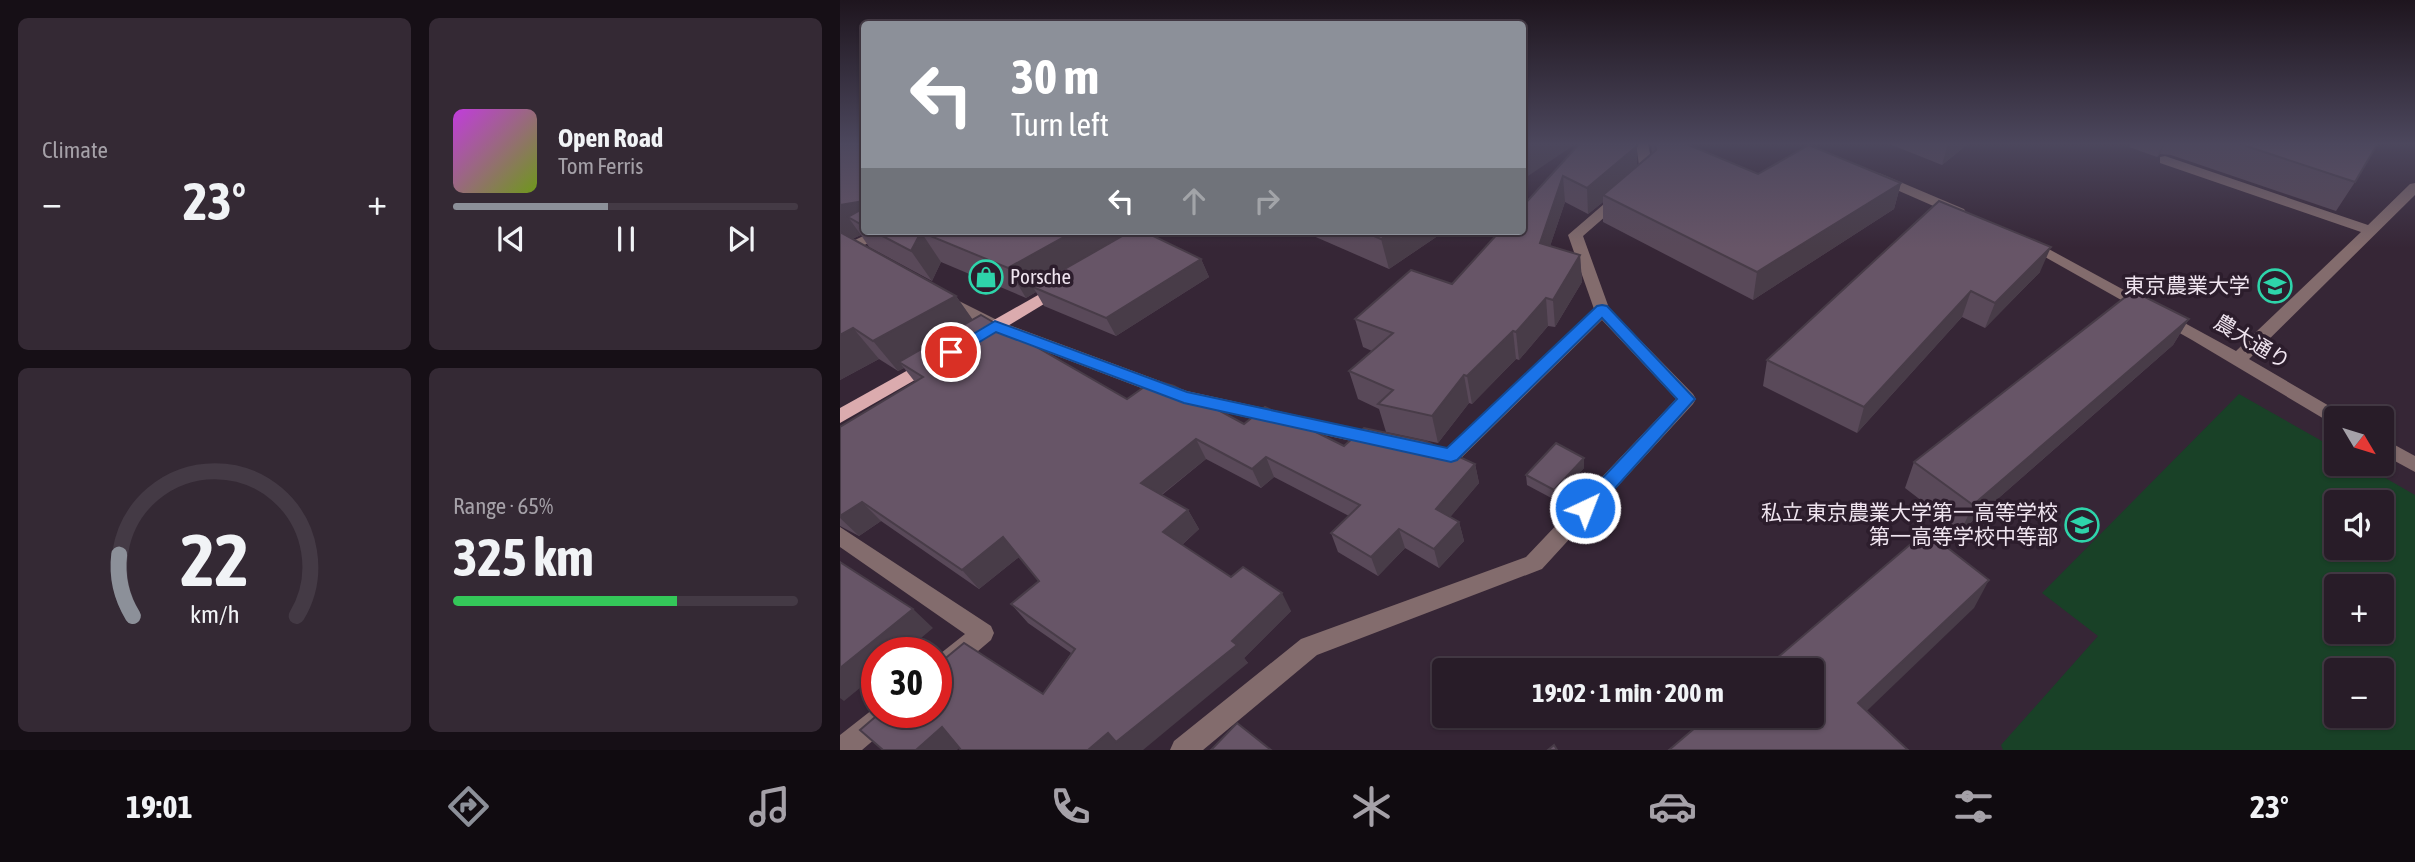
<!DOCTYPE html>
<meta charset="utf-8">
<style>
:root{--surface:#281c28;--page:#342934;--text:#f1f3f6;--muted:#a5a1a8;--line:#443a45;--accent:#8c9099}
body{margin:0;font-family:"Asap Condensed","Noto Sans JP",sans-serif;background:var(--page);color:var(--text);height:100vh;display:flex;flex-direction:column;font-size:26px;white-space:nowrap}
*{box-sizing:border-box;margin:0}
p{font-size:23px;color:var(--muted)}
.icon{flex:none;width:38px;height:38px;fill:none;stroke:currentColor;stroke-width:2;stroke-linecap:round;stroke-linejoin:round}
.map{position:relative;flex:1;overflow:hidden}
.side{display:flex;flex-direction:column;gap:18px;padding:18px;background:#160f16;width:840px}
.side>*{flex:none}
.banner{position:absolute;left:21px;top:21px;width:665px;height:214px;border-radius:7px;box-shadow:0 2px 5px #0004,0 0 0 2px var(--line);background:#8c9099;color:#fff;overflow:hidden}
.needle{width:46px;rotate:128deg}
.buttons{position:absolute;left:1484px;top:406px;display:grid;gap:14px}
.buttons a{display:grid;place-items:center;width:70px;height:70px;border-radius:7px;background:var(--surface);box-shadow:0 2px 5px #0004,0 0 0 2px var(--line);font-size:35px}
.speed{position:absolute;left:21px;top:637px;display:flex;gap:14px;font-size:35px;font-weight:700;text-align:center}
.speed>*{display:grid;place-content:center;width:91px;height:91px;border-radius:50%;background:var(--surface);box-shadow:0 2px 5px #0004,0 0 0 2px var(--line);line-height:1}
.speed .limit{border:10px solid #d22;background:#fff;color:#111}
.pin{position:absolute;display:grid;place-items:center;width:60px;height:60px;color:#fff;margin:-30px;border:4px solid #fff;border-radius:50%;box-shadow:0 2px 7px #0007}
.me{position:absolute;width:77px;margin:-38px;rotate:43deg;stroke-linejoin:round;filter:drop-shadow(0 0 5px #0008)}
.turn{display:flex;align-items:center;gap:24px;height:147px;padding:0 35px;font-size:32px}
.turn .icon{width:91px;height:91px;stroke-width:2.5}
.turn b{display:block;font-size:49px;line-height:60px}
.lanes{display:flex;align-items:center;height:66px;padding:0 35px;background:#0003;justify-content:center;gap:35px;direction:ltr}
.lanes .off{opacity:.35}
.big{font-size:52px;font-weight:700;line-height:1.1}
.side .card{flex:1;display:flex;flex-direction:column;justify-content:center;gap:10px;min-width:0;padding:0 24px;border-radius:10px;background:var(--page)}
.side .dial{align-items:center;gap:0}
.dial svg{height:182px;overflow:visible;fill:none;stroke:var(--line);stroke-width:7;stroke-linecap:round;text-anchor:middle}
.dial text{fill:var(--text);stroke:none}
.song{display:flex;align-items:center;gap:21px}
.cover{width:84px;height:84px;border-radius:10px;background:linear-gradient(135deg,hsl(290 70% 55%),hsl(80 70% 35%))}
.played{height:7px;border-radius:4px;background:linear-gradient(90deg,var(--accent) 45%,var(--line) 45%)}
.keys{display:flex;justify-content:space-around;direction:ltr}
.heat{display:flex;justify-content:space-between;align-items:center;font-size:38px;direction:ltr}
.charge{height:10px;border-radius:5px;background:linear-gradient(90deg,#34c759 65%,var(--line) 0)}
.side .tiles{flex:1;display:grid;gap:18px;grid-template-columns:repeat(2,1fr)}
.trip{position:absolute;left:592px;top:658px;width:392px;height:70px;border-radius:7px;background:var(--surface);box-shadow:0 2px 5px #0004,0 0 0 2px var(--line);font-weight:700;line-height:70px;text-align:center}
.tabs{display:flex;height:112px;justify-content:space-around;align-items:center;background:#100b10;color:var(--muted)}
.tabs .icon{width:49px;height:49px}
.tabs .on{color:var(--accent)}
.tabs b{font-size:32px;color:var(--text)}
main{display:flex;flex:1;min-height:0}
.map>svg:first-child{display:block}
.green{fill:#194127;fill-rule:evenodd}
.lines{fill:none;stroke-linecap:round;stroke-linejoin:round}
.minor{fill:#836c6d;fill-rule:evenodd}
.major{fill:#dbabae;fill-rule:evenodd}
.wall{fill:#594959}
.shaded-wall{fill:#483c48}
.building{fill:#675567;stroke:#483c48;stroke-width:2}
.route{fill:#1a73e8;stroke:#114b97;stroke-width:2}
.labels{text-anchor:middle;stroke-width:7;stroke-linejoin:round;paint-order:stroke}
.poi-label{font-size:21px;fill:#efe4ef;stroke:#2c1d2c;text-anchor:end}
.street-label{font-size:21px;fill:#efe4ef;stroke:#2c1d2c}
</style>
<main>
<section class="side">
<div class="tiles">
<div class="card"><p>Climate</p>
<div class="heat"><a>−</a><b class="big">23°</b><a>+</a></div>
</div>
<div class="card">
<div class="song"><i class="cover"></i><div><b>Open Road</b><p>Tom Ferris</p></div></div>
<div class="played"></div>
<div class="keys"><svg class="icon" aria-label="previous" viewBox="0 0 24 24"><path d="M18 5L8 12l10 7zM5 5v14"/></svg><svg class="icon" aria-label="pause" viewBox="0 0 24 24"><path d="M8 5v14M16 5v14"/></svg><svg class="icon" aria-label="next" viewBox="0 0 24 24"><path d="M6 5l10 7-10 7zM19 5v14"/></svg></div>
</div>
<div class="card dial"><svg viewBox="0 0 100 80">
<path d="M14 69A42 42 0 1 1 86 69"/>
<path d="M14 69A42 42 0 0 1 8 42" stroke="#8c9099"/>
<text x="50" y="56" font-size="32" font-weight="700">22</text>
<text x="50" y="72" font-size="11">km/h</text>
</svg></div>
<div class="card"><p>Range · 65%</p><b class="big">325 km</b><div class="charge"></div></div>
</div>
</section>
<div class="map">
<svg width="1575" height="750" viewBox="0 0 1575 750">
<rect width="100%" height="100%" fill="#362636"/>
<path class="green" d="M 1399,394 L 1496,449 L 1496,464 L 1521,464 L 1575,495 L 1575,750 L 1163,750 L 1161,745 L 1258,636 L 1202,593 ZM 1496,502 L 1542,502 L 1542,548 L 1496,548 ZM 1496,586 L 1542,586 L 1542,632 L 1496,632 ZM 1496,670 L 1542,670 L 1542,716 L 1496,716 Z"/>
<g class="lines">
<g class="minor">
<path d="M 796,143 L 808,143 L 814,174 L 743,236 L 769,308 L 853,394 L 856,399 L 853,404 L 702,569 L 477,655 L 363,750 L 330,750 L 334,741 L 461,639 L 686,557 L 836,399 L 762,320 L 618,461 C 607,464 596,460 585,457 L 582,452 L 585,447 L 592,445 L 607,448 L 754,309 L 728,235 L 800,173 Z"/>
<path d="M 1325,156 L 1528,225 L 1570,184 L 1575,183 L 1575,195 L 1409,359 L 1503,414 L 1505,418 L 1496,418 L 1496,426 L 1352,340 L 1182,244 L 1189,240 L 1194,241 L 1396,351 L 1521,232 L 1320,163 L 1320,157 Z"/>
<path d="M 1039,173 L 1124,209 L 1126,212 L 1119,216 L 1114,215 L 1034,180 L 1034,174 Z"/>
<path d="M 34,231 L 53,231 L 0,257 L 0,247 Z"/>
<path d="M 338,231 L 353,231 L 346,235 Z"/>
<path d="M 107,295 L 161,322 L 347,391 L 538,433 L 545,435 L 547,440 L 545,445 L 538,447 L 338,402 L 149,330 L 101,304 L 99,300 L 101,296 Z"/>
<path d="M 1542,438 L 1575,456 L 1575,472 L 1542,454 Z"/>
<path d="M 0,527 L 151,626 L 154,633 L 151,640 L 104,680 L 96,683 L 96,657 L 125,634 L 0,547 Z"/>
<path d="M 37,706 L 37,712 L 60,712 L 57,720 L 22,750 L 0,750 L 0,735 Z"/>
</g>
<g class="major">
<path d="M 308,231 L 325,231 L 296,250 L 286,250 L 284,247 L 286,244 Z"/>
<path d="M 221,282 L 229,287 L 227,290 L 143,341 L 131,341 L 129,337 L 131,333 Z"/>
<path d="M 88,359 L 94,361 L 97,365 L 94,369 L 0,423 L 0,408 Z"/>
</g>
</g>
<g class="wall">
<path d="M 0,143 L 24,143 L 24,231 L 286,231 L 287,233 L 361,259 L 369,277 L 276,336 L 204,306 L 196,292 L 186,298 L 101,262 L 92,281 L 29,247 L 21,235 L 12,239 L 116,296 L 133,320 L 287,399 L 504,446 L 635,464 L 639,483 L 610,517 L 619,522 L 624,541 L 599,568 L 565,548 L 538,576 L 498,552 L 491,533 L 509,516 L 434,477 L 421,488 L 366,459 L 322,495 L 348,510 L 359,529 L 342,545 L 391,577 L 451,611 L 404,658 L 408,663 L 119,748 L 43,750 L 203,694 L 231,653 L 188,623 L 171,604 L 199,581 L 179,557 L 139,589 L 41,521 L 19,536 L 0,526 L 0,427 L 75,382 L 64,368 L 58,371 L 39,359 L 0,380 Z"/>
<path d="M 740,143 L 797,146 L 797,166 L 812,154 L 811,143 L 844,143 L 918,174 L 1061,183 L 1054,209 L 913,300 L 763,222 L 763,202 L 748,214 L 725,202 L 710,246 L 740,255 L 742,282 L 715,327 L 708,326 L 679,360 L 676,359 L 632,404 L 629,403 L 598,443 L 546,432 L 539,409 L 518,399 L 509,371 L 532,351 L 523,347 L 515,319 L 612,284 Z"/>
<path d="M 1047,143 L 1129,143 L 1102,165 Z"/>
<path d="M 1291,143 L 1538,143 L 1515,182 L 1496,211 L 1331,155 L 1320,154 L 1317,157 L 1289,147 Z"/>
<path d="M 1099,201 L 1200,272 L 1145,328 L 1122,317 L 1017,433 L 923,386 L 927,360 Z"/>
<path d="M 462,231 L 605,231 L 549,269 Z"/>
<path d="M 1349,319 L 1333,345 L 1121,531 L 1065,488 L 1074,462 Z"/>
<path d="M 744,468 L 715,500 L 687,485 L 686,475 Z"/>
</g>
<g class="shaded-wall">
<path d="M 692,143 L 737,143 L 682,180 L 682,149 Z"/>
<path d="M 1108,143 L 1129,143 L 1102,165 Z"/>
<path d="M 1324,143 L 1325,143 L 1320,154 L 1317,157 Z"/>
<path d="M 797,146 L 797,172 L 763,195 L 763,202 L 748,214 L 747,188 Z"/>
<path d="M 723,176 L 725,202 L 702,270 L 700,243 Z"/>
<path d="M 1061,183 L 1054,209 L 913,300 L 917,272 Z"/>
<path d="M 24,201 L 24,226 L 8,217 L 21,235 L 0,244 L 0,205 Z"/>
<path d="M 235,231 L 286,231 L 289,239 L 193,287 L 196,292 L 186,298 L 168,268 Z"/>
<path d="M 554,231 L 605,231 L 549,269 L 541,239 Z"/>
<path d="M 81,232 L 101,262 L 92,281 L 71,251 Z"/>
<path d="M 1211,247 L 1200,272 L 1145,328 L 1155,303 Z"/>
<path d="M 740,255 L 742,282 L 715,327 L 713,300 Z"/>
<path d="M 361,259 L 369,277 L 276,336 L 266,318 Z"/>
<path d="M 1131,291 L 1122,317 L 1017,433 L 1024,407 Z"/>
<path d="M 116,296 L 137,326 L 59,362 L 64,368 L 58,371 L 33,341 Z"/>
<path d="M 706,298 L 708,326 L 679,360 L 676,332 Z"/>
<path d="M 1349,319 L 1333,345 L 1121,531 L 1133,505 Z"/>
<path d="M 13,328 L 39,359 L 0,380 L 0,335 Z"/>
<path d="M 673,331 L 676,359 L 632,404 L 627,376 Z"/>
<path d="M 624,375 L 629,403 L 598,443 L 592,416 Z"/>
<path d="M 356,439 L 366,459 L 312,502 L 301,483 Z"/>
<path d="M 426,457 L 434,477 L 421,488 L 412,469 Z"/>
<path d="M 744,458 L 744,468 L 715,500 L 714,490 Z"/>
<path d="M 635,464 L 639,483 L 601,528 L 596,509 Z"/>
<path d="M 22,502 L 41,521 L 19,536 L 0,518 L 0,516 Z"/>
<path d="M 348,510 L 359,529 L 335,551 L 323,532 Z"/>
<path d="M 619,522 L 624,541 L 599,568 L 594,549 Z"/>
<path d="M 559,529 L 565,548 L 538,576 L 531,557 Z"/>
<path d="M 163,537 L 179,557 L 139,589 L 122,570 Z"/>
<path d="M 1149,580 L 1134,608 L 1008,729 L 1018,703 Z"/>
<path d="M 442,593 L 451,611 L 404,658 L 408,663 L 303,750 L 248,750 L 268,733 L 392,641 Z"/>
<path d="M 73,609 L 93,628 L 63,653 L 37,653 L 37,674 L 4,701 L 0,698 L 0,668 Z"/>
<path d="M 102,727 L 123,744 L 117,750 L 76,750 Z"/>
</g>
<g class="building">
<path d="M 0,143 L 24,143 L 24,201 L 0,205 Z"/>
<path d="M 682,143 L 692,143 L 682,149 Z"/>
<path d="M 740,143 L 797,143 L 797,146 L 747,188 L 723,176 L 700,243 L 740,255 L 713,300 L 706,298 L 676,332 L 673,331 L 627,376 L 624,375 L 592,416 L 538,404 L 553,390 L 509,371 L 553,333 L 515,319 L 571,270 L 612,284 L 660,231 L 682,231 L 682,207 Z"/>
<path d="M 815,143 L 844,143 L 918,174 L 969,145 L 1061,183 L 917,272 L 763,195 L 816,150 Z"/>
<path d="M 1397,143 L 1538,143 L 1515,182 Z"/>
<path d="M 1099,201 L 1211,247 L 1155,303 L 1131,291 L 1024,407 L 927,360 Z"/>
<path d="M 24,208 L 24,226 L 8,217 Z"/>
<path d="M 33,231 L 235,231 L 168,268 L 81,232 L 71,251 Z"/>
<path d="M 291,231 L 303,231 L 361,259 L 266,318 L 193,287 Z"/>
<path d="M 523,231 L 554,231 L 541,239 Z"/>
<path d="M 0,232 L 116,296 L 33,341 L 13,328 L 0,335 Z"/>
<path d="M 1293,291 L 1349,319 L 1133,505 L 1074,462 Z"/>
<path d="M 141,315 L 287,399 L 314,380 L 334,386 L 404,424 L 425,407 L 504,446 L 524,428 L 585,441 L 635,464 L 596,509 L 619,522 L 594,549 L 559,529 L 531,557 L 491,533 L 520,505 L 426,457 L 412,469 L 356,439 L 301,483 L 348,510 L 323,532 L 391,577 L 403,567 L 442,593 L 392,641 L 397,645 L 276,742 L 268,733 L 248,750 L 121,750 L 102,727 L 76,750 L 43,750 L 20,730 L 41,712 L 96,712 L 96,666 L 124,643 L 203,694 L 235,649 L 171,604 L 199,581 L 163,537 L 122,570 L 22,502 L 0,516 L 0,427 L 83,377 L 59,362 Z"/>
<path d="M 716,443 L 744,458 L 714,490 L 686,475 Z"/>
<path d="M 1086,531 L 1149,580 L 1018,703 L 1068,750 L 829,750 L 869,716 L 971,716 L 971,670 L 923,670 Z"/>
<path d="M 0,562 L 73,609 L 0,668 Z"/>
<path d="M 397,723 L 431,750 L 371,750 Z"/>
<path d="M 714,745 L 717,750 L 708,750 Z"/>
</g>
<linearGradient id="sky" x2="0" y2="1"><stop stop-color="#1e151e"/><stop offset="0.58" stop-color="#4c475d"/><stop offset="1" stop-color="#4c475d" stop-opacity="0"/></linearGradient>
<rect width="1575" height="248" fill="url(#sky)"/>
<path class="route" d="M 762,305 L 767,306 L 855,399 L 752,514 L 745,516 L 739,514 L 736,508 L 739,503 L 837,399 L 762,318 L 617,460 L 611,462 L 344,403 L 156,332 L 116,356 L 111,357 L 103,352 L 155,321 L 347,392 L 607,448 L 757,306 Z"/>
<defs>
<symbol id="shop-ring" viewBox="-11 -11 22 22"><circle r="9.5" fill="#2c1d2c" stroke="#2ed4aa" stroke-width="1.5"/><path d="M-5-2.5h2.3a2.7 3.5 0 0 1 5.4 0H5L5.5 6h-11ZM-1.5-2.5h3a1.5 2.3 0 0 0-3 0Z" fill="#2ed4aa"/></symbol>
<symbol id="university-ring" viewBox="-11 -11 22 22"><circle r="9.5" fill="#2c1d2c" stroke="#2ed4aa" stroke-width="1.5"/><path d="M0-5L7-2L0 1L-7-2ZM-4 1L0 2.5L4 1V4Q0 6-4 4Z" fill="#2ed4aa"/></symbol>
<symbol id="school-ring" viewBox="-11 -11 22 22"><circle r="9.5" fill="#2c1d2c" stroke="#2ed4aa" stroke-width="1.5"/><path d="M0-5L7-2L0 1L-7-2ZM-4 1L0 2.5L4 1V4Q0 6-4 4Z" fill="#2ed4aa"/></symbol>
</defs>
<g fill-rule="evenodd">
<use href="#shop-ring" x="127" y="258" width="38" height="38"/>
<use href="#university-ring" x="1416" y="267" width="38" height="38"/>
<use href="#school-ring" x="1223" y="506" width="38" height="38"/>
</g>
<g class="labels">
<g class="poi-label">
<text x="170" y="284" text-anchor="start">Porsche</text>
<text x="1410" y="293">東京農業大学</text>
<text x="1218" y="520">私立 東京農業大学第一高等学校<tspan x="1218" dy="24">第一高等学校中等部</tspan></text>
</g>
<g class="street-label">
<text transform="translate(1412 342) rotate(31)" y="7">農大通り</text>
</g>
</g>
</svg>
<div class="buttons">
<a><svg class="needle" viewBox="-14 -14 28 28"><path d="M0-13l5 13h-10z" fill="#e53935"/><path d="M0 13l5-13h-10z" fill="#a5a1a8"/></svg></a>
<a><svg class="icon" aria-label="sound" viewBox="0 0 24 24"><path d="M4 9h4l5-4v14l-5-4H4zM17 9q2 3 0 6"/></svg></a>
<a>+</a>
<a>−</a>
</div>
<div class="speed"><div class="limit">30</div></div>
<div class="pin" style="left:111px;top:352px;background:#d93025"><svg class="icon" aria-label="arrive" viewBox="0 0 24 24"><path d="M6 21V4h12l-3 4 3 4H6"/></svg></div>
<svg class="me" style="left:745px;top:508px" viewBox="-20 -20 40 40"><circle r="17" fill="#1a73e8" stroke="#fff" stroke-width="3"/><path d="M0-11L8 9 0 5-8 9z" fill="#fff"/></svg>
<div class="trip">19:02 · 1 min · 200 m</div>
<div class="banner">
<div class="turn"><svg class="icon" aria-label="left" viewBox="0 0 24 24"><path d="M17 20v-9H6M10 6l-5 5 5 5"/></svg><div><b>30 m</b>Turn left</div></div>
<div class="lanes"><svg class="icon" aria-label="left" viewBox="0 0 24 24"><path d="M17 20v-9H6M10 6l-5 5 5 5"/></svg><svg class="icon off" aria-label="ahead" viewBox="0 0 24 24"><path d="M12 20V5M6 11l6-6 6 6"/></svg><svg class="icon off" aria-label="right" viewBox="0 0 24 24"><path d="M7 20v-9h11M14 6l5 5-5 5"/></svg></div>
</div>
</div>
</main>
<nav class="tabs">
<b>19:01</b>
<svg class="icon on" aria-label="directions" viewBox="0 0 24 24"><path d="M12 3l9 9-9 9-9-9zM9 14v-3h6M13 9l2 2-2 2"/></svg>
<svg class="icon" aria-label="music" viewBox="0 0 24 24"><path d="M9 18V5l10-2v13"/><circle cx="6" cy="18" r="3"/><circle cx="16" cy="16" r="3"/></svg>
<svg class="icon" aria-label="phone" viewBox="0 0 24 24"><path d="M5 4h4l2 5-3 2q2 4 5 5l2-3 5 2v4C11 20 4 13 5 4z"/></svg>
<svg class="icon" aria-label="climate" viewBox="0 0 24 24"><path d="M12 3v18M4 7l16 10M4 17L20 7"/></svg>
<svg class="icon" aria-label="car" viewBox="0 0 24 24"><path d="M5 17H2v-5l4-1 3-4h7l3 4 3 1v5h-3M9 17h6M6 11h13"/><circle cx="7" cy="17" r="2"/><circle cx="17" cy="17" r="2"/></svg>
<svg class="icon" aria-label="filters" viewBox="0 0 24 24"><path d="M4 7h16M4 17h16"/><circle cx="9" cy="7" r="2"/><circle cx="15" cy="17" r="2"/></svg>
<b>23°</b>
</nav>
